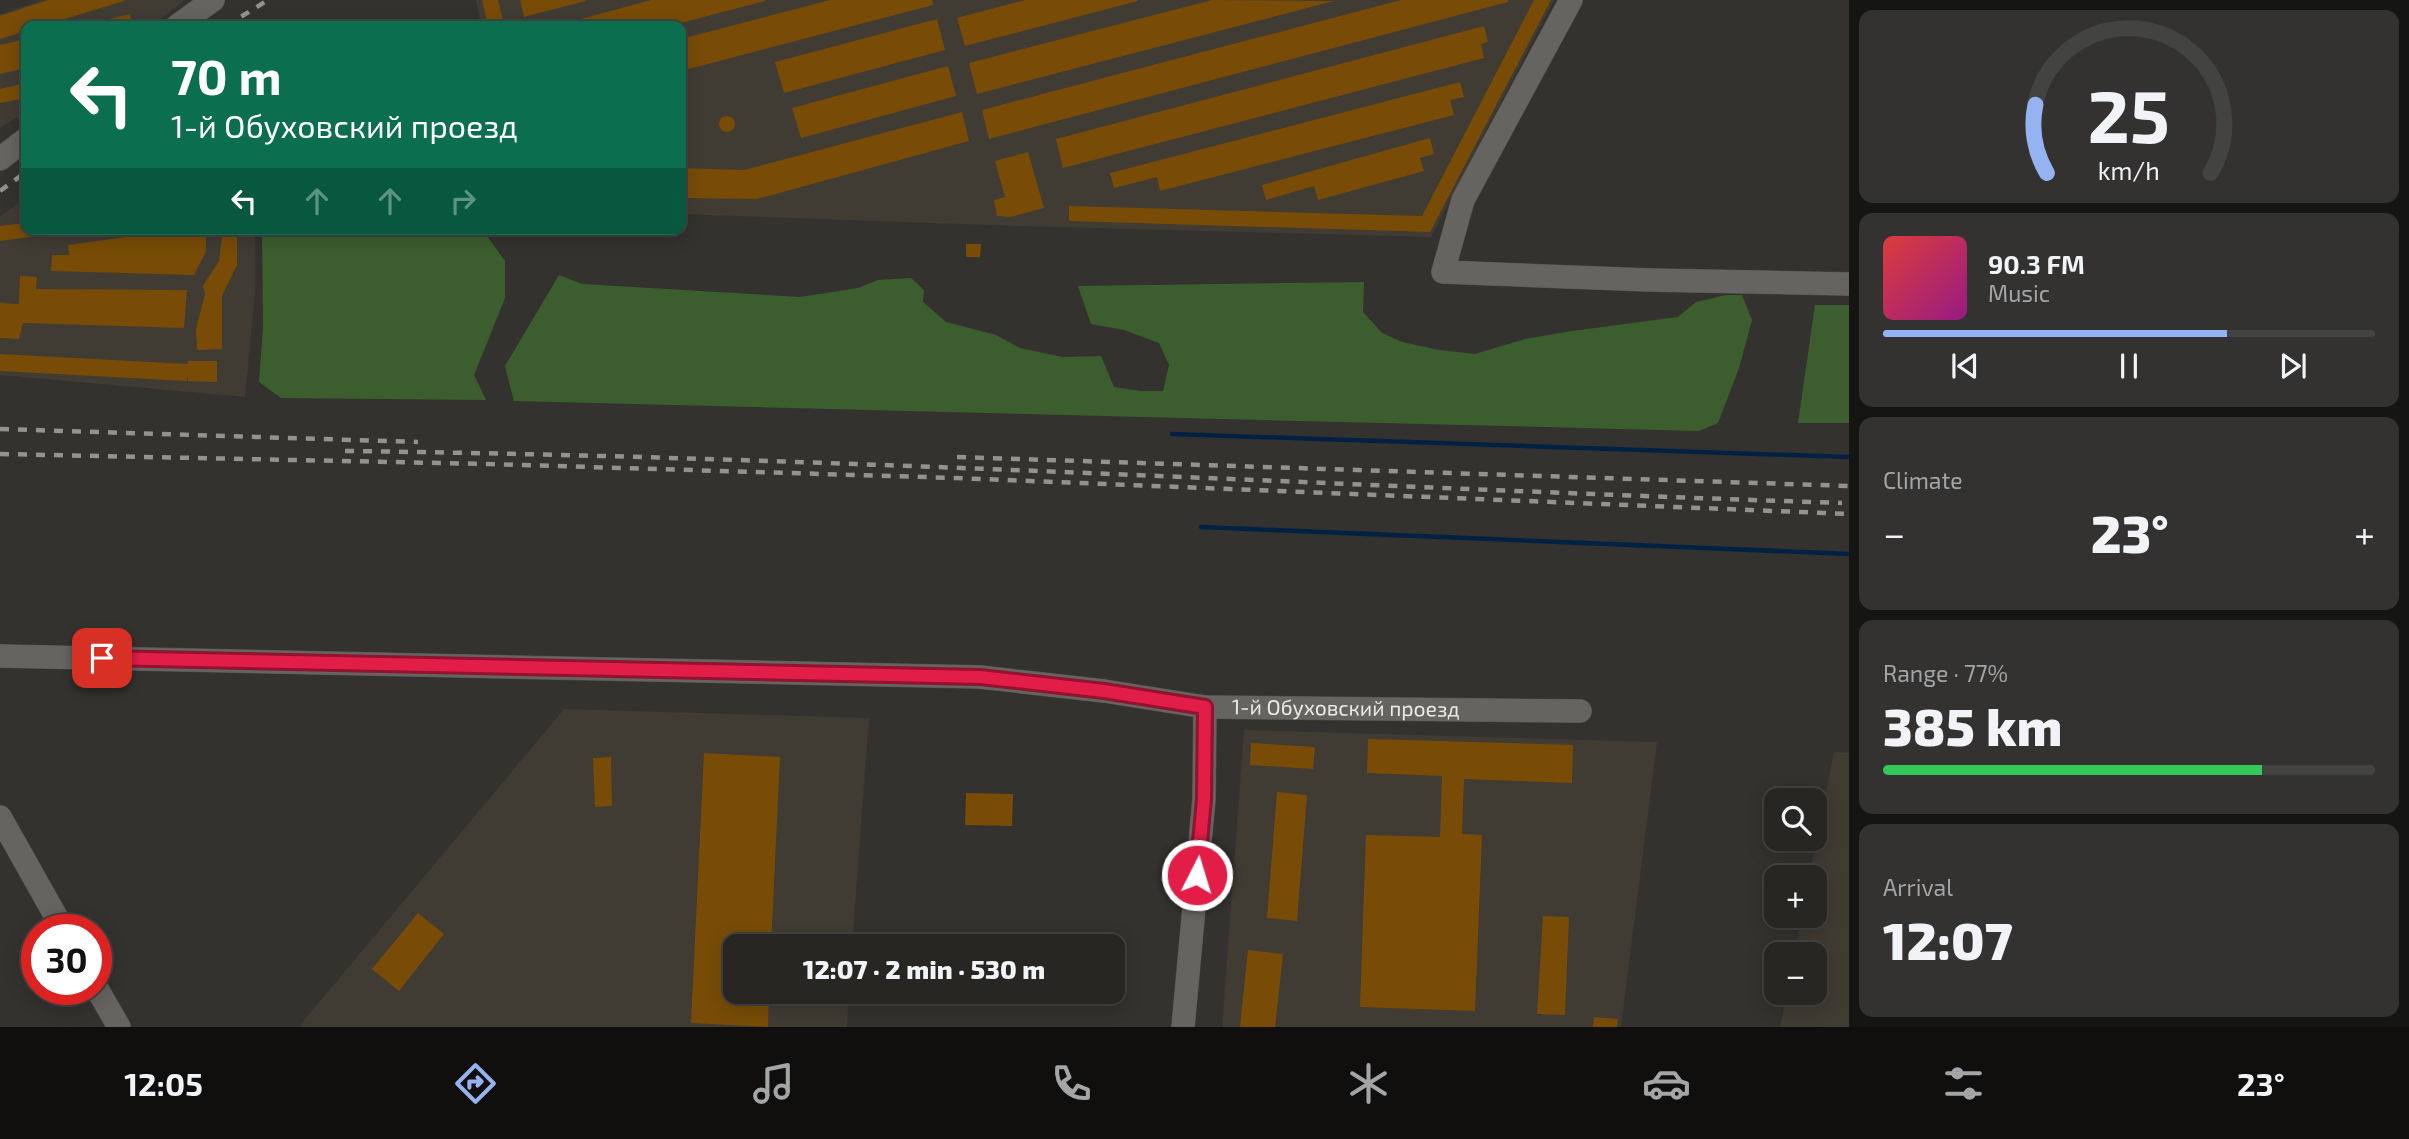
<!DOCTYPE html>
<meta charset="utf-8">
<style>
:root{--surface:#272623;--page:#333230;--text:#f1f3f6;--muted:#a4a5a6;--line:#434341;--accent:#95b2f1}
body{margin:0;font-family:"Exo 2",sans-serif;background:var(--page);color:var(--text);height:100vh;display:flex;flex-direction:column;font-size:26px;white-space:nowrap}
*{box-sizing:border-box;margin:0}
p{font-size:23px;color:var(--muted)}
.icon{flex:none;width:38px;height:38px;fill:none;stroke:currentColor;stroke-width:2;stroke-linecap:round;stroke-linejoin:round}
.map{position:relative;flex:1;overflow:hidden}
.details{display:flex;flex-direction:column;gap:10px;padding:10px;background:#151513;width:560px}
.details>*{flex:none}
.top-card{position:absolute;left:21px;top:21px;width:665px;height:214px;border-radius:14px;box-shadow:0 4px 18px #0003,0 0 0 2px var(--line);background:#0b6e4f;color:#fff;overflow:hidden}
.tools{position:absolute;left:1764px;top:788px;display:grid;gap:14px}
.tools a{display:grid;place-items:center;width:63px;height:63px;border-radius:14px;background:var(--surface);box-shadow:0 4px 18px #0003,0 0 0 2px var(--line);font-size:35px}
.speed{position:absolute;left:21px;top:914px;display:flex;gap:14px;font-size:35px;font-weight:700;text-align:center}
.speed>*{display:grid;place-content:center;width:91px;height:91px;border-radius:50%;background:var(--surface);box-shadow:0 4px 18px #0003,0 0 0 2px var(--line);line-height:1}
.speed .limit{border:10px solid #d22;background:#fff;color:#111}
.pin{position:absolute;display:grid;place-items:center;width:60px;height:60px;color:#fff;margin:-30px;border-radius:14px;box-shadow:0 4px 10px #0006}
.me{position:absolute;width:77px;margin:-38px;rotate:5deg;stroke-linejoin:round;filter:drop-shadow(0 0 5px #0008)}
.turn{display:flex;align-items:center;gap:24px;height:147px;padding:0 35px;font-size:32px}
.turn .icon{width:91px;height:91px;stroke-width:2.5}
.turn b{display:block;font-size:49px;line-height:60px}
.lanes{display:flex;align-items:center;height:66px;padding:0 35px;background:#0003;justify-content:center;gap:35px;direction:ltr}
.lanes .off{opacity:.35}
.big{font-size:52px;font-weight:800;line-height:1.1}
.details .widget{flex:1;display:flex;flex-direction:column;justify-content:center;gap:10px;min-width:0;padding:0 24px;border-radius:14px;background:var(--page)}
.details .dial{align-items:center;gap:0}
.dial svg{height:182px;overflow:visible;fill:none;stroke:var(--line);stroke-width:7;stroke-linecap:round;text-anchor:middle}
.dial text{fill:var(--text);stroke:none}
.song{display:flex;align-items:center;gap:21px}
.cover{width:84px;height:84px;border-radius:10px;background:linear-gradient(135deg,hsl(0 70% 55%),hsl(310 70% 35%))}
.played{height:7px;border-radius:4px;background:linear-gradient(90deg,var(--accent) 70%,var(--line) 70%)}
.keys{display:flex;justify-content:space-around;direction:ltr}
.heat{display:flex;justify-content:space-between;align-items:center;font-size:38px;direction:ltr}
.charge{height:10px;border-radius:5px;background:linear-gradient(90deg,#34c759 77%,var(--line) 0)}
.trip{position:absolute;left:723px;top:934px;width:402px;height:70px;border-radius:14px;background:var(--surface);box-shadow:0 4px 18px #0003,0 0 0 2px var(--line);font-weight:800;line-height:70px;text-align:center}
.dock{display:flex;height:112px;justify-content:space-around;align-items:center;background:#100f0e;color:var(--muted)}
.dock .icon{width:49px;height:49px}
.dock .selected{color:var(--accent)}
.dock b{font-size:32px;color:var(--text)}
main{display:flex;flex:1;min-height:0}
.map>svg:first-child{display:block}
.built{fill:#403b33}
.green{fill:#3c5e2e}
.lines{fill:none;stroke-linecap:round;stroke-linejoin:round}
.stream{stroke:#032243;stroke-width:4.5}
.building{fill:#784c07}
.minor-casing{stroke:#52504e;stroke-width:24}
.minor{stroke:#656460;stroke-width:23}
.rail{stroke:#949290;stroke-width:4.5;stroke-dasharray:9 9;stroke-linecap:butt}
.route-casing{stroke:#92132f;stroke-width:18}
.route{stroke:#e11d48;stroke-width:12}
.labels{text-anchor:middle;stroke-width:7;stroke-linejoin:round;paint-order:stroke}
.street-label{font-size:21px;fill:#ebeae8;stroke:#1b1a19}
</style>
<main>
<div class="map">
<svg width="1849" height="1027" viewBox="0 0 1849 1027">
<rect width="100%" height="100%" fill="#34322f"/>
<g class="built">
<path d="M 42,0 L 185,0 L 152,26 L 26,26 L 26,112 L 0,128 L 0,14 Z"/>
<path d="M 476,0 L 1554,0 L 1431,237 L 1017,226 L 681,214 L 681,26 L 481,26 Z"/>
<path d="M 26,197 L 26,229 L 255,229 L 255,294 L 245,397 L 0,375 L 0,217 Z"/>
<path d="M 564,709 L 869,718 L 852,947 L 735,947 L 735,992 L 849,992 L 847,1027 L 301,1027 L 301,1024 Z"/>
<path d="M 1244,730 L 1657,742 L 1621,1027 L 1222,1027 Z"/>
<path d="M 1834,752 L 1849,753 L 1849,1027 L 1780,1027 L 1787,992 L 1815,992 L 1815,954 L 1794,954 L 1802,915 L 1815,915 L 1815,877 L 1809,877 Z"/>
</g>
<g class="green">
<path d="M 262,229 L 482,229 L 505,261 L 505,298 L 474,375 L 486,400 L 281,398 L 259,382 L 263,328 Z"/>
<path d="M 559,275 L 582,284 L 800,297 L 858,288 L 878,280 L 911,278 L 924,290 L 923,302 L 946,322 L 996,335 L 1020,348 L 1062,357 L 1101,356 L 1114,387 L 1141,391 L 1163,391 L 1169,365 L 1159,343 L 1124,330 L 1091,324 L 1078,286 L 1364,282 L 1363,312 L 1382,333 L 1402,342 L 1439,350 L 1475,354 L 1525,339 L 1572,331 L 1678,317 L 1696,302 L 1726,295 L 1742,295 L 1752,320 L 1739,368 L 1718,423 L 1699,431 L 514,401 L 505,366 Z"/>
<path d="M 1815,305 L 1849,305 L 1849,423 L 1798,423 Z"/>
</g>
<g class="lines">
<g class="stream">
<path d="M 1172,434 L 1849,457"/>
<path d="M 1201,527 L 1849,554"/>
</g>
</g>
<g class="building">
<path d="M 48,0 L 124,0 L 124,1 L 42,26 L 26,26 L 26,31 L 0,39 L 0,16 Z"/>
<path d="M 482,0 L 498,0 L 504,26 L 488,26 Z"/>
<path d="M 520,0 L 585,0 L 585,1 L 524,17 Z"/>
<path d="M 651,0 L 765,0 L 765,1 L 669,26 L 555,26 Z"/>
<path d="M 830,0 L 932,0 L 933,5 L 681,71 L 681,39 Z"/>
<path d="M 1025,0 L 1138,0 L 1138,1 L 965,46 L 957,18 Z"/>
<path d="M 1212,0 L 1334,1 L 977,94 L 969,63 Z"/>
<path d="M 1401,0 L 1508,0 L 1508,2 L 989,139 L 982,110 Z"/>
<path d="M 1534,0 L 1551,0 L 1430,232 L 1069,221 L 1069,206 L 1422,216 Z"/>
<path d="M 130,14 L 132,26 L 85,26 L 84,25 Z"/>
<path d="M 937,19 L 945,50 L 784,93 L 775,62 Z"/>
<path d="M 1484,26 L 1488,42 L 1481,44 L 1484,58 L 1063,168 L 1056,139 Z"/>
<path d="M 26,39 L 26,68 L 0,74 L 0,45 Z"/>
<path d="M 948,66 L 956,96 L 801,138 L 792,108 Z"/>
<path d="M 1460,82 L 1464,97 L 1450,100 L 1454,115 L 1160,191 L 1157,177 L 1114,188 L 1110,173 Z"/>
<path d="M 26,83 L 26,98 L 0,103 L 0,89 Z"/>
<path d="M 962,112 L 969,141 L 757,199 L 681,198 L 681,168 L 744,170 Z"/>
<circle cx="727" cy="124" r="8"/>
<path d="M 1430,138 L 1434,154 L 1420,158 L 1424,171 L 1318,200 L 1314,186 L 1266,200 L 1262,185 Z"/>
<path d="M 1028,152 L 1044,208 L 1010,217 L 997,216 L 994,200 L 1005,197 L 995,161 Z"/>
<path d="M 26,223 L 26,229 L 73,231 L 0,241 L 0,226 Z"/>
<path d="M 185,229 L 206,229 L 206,251 L 194,275 L 51,271 L 52,255 L 69,255 L 68,245 Z"/>
<path d="M 223,229 L 237,229 L 237,265 L 222,296 L 222,349 L 197,350 L 196,329 L 205,294 L 203,286 L 219,261 Z"/>
<path d="M 966,244 L 981,244 L 980,257 L 966,257 Z"/>
<path d="M 20,276 L 37,277 L 36,289 L 187,290 L 184,328 L 23,323 L 19,339 L 0,338 L 0,303 L 19,304 Z"/>
<path d="M 0,354 L 188,364 L 188,361 L 217,361 L 217,382 L 188,381 L 188,374 L 187,381 L 0,371 Z"/>
<path d="M 1368,739 L 1573,745 L 1572,783 L 1464,779 L 1462,834 L 1482,835 L 1475,1011 L 1360,1007 L 1366,835 L 1440,837 L 1442,776 L 1367,773 Z"/>
<path d="M 1251,743 L 1315,747 L 1313,769 L 1250,765 Z"/>
<path d="M 704,753 L 780,757 L 771,947 L 735,947 L 735,992 L 769,992 L 768,1027 L 691,1023 Z"/>
<path d="M 611,757 L 612,806 L 595,807 L 593,758 Z"/>
<path d="M 1277,792 L 1307,795 L 1297,921 L 1267,918 Z"/>
<path d="M 966,793 L 1013,794 L 1012,826 L 965,825 Z"/>
<path d="M 418,913 L 444,934 L 399,991 L 372,969 Z"/>
<path d="M 1543,916 L 1569,917 L 1565,1015 L 1537,1014 Z"/>
<path d="M 1248,950 L 1283,954 L 1275,1027 L 1240,1027 Z"/>
<path d="M 1594,1017 L 1618,1019 L 1617,1027 L 1593,1027 Z"/>
</g>
<g class="lines">
<defs>
<g id="minor">
<path d="M 1571,0 L 1463,200 L 1443,272 L 1649,280 L 1849,284"/>
<path d="M 177,26 L 213,0"/>
<path d="M 0,159 L 26,139"/>
<path id="s1" d="M 0,656 L 980,677 L 1104,691 L 1205,707 L 1580,711"/>
<path d="M 0,817 L 63,929"/>
<path d="M 96,987 L 119,1027"/>
<path d="M 1183,1027 L 1204,799 L 1205,707"/>
</g>
</defs>
<use href="#minor" class="minor-casing"/>
<use href="#minor" class="minor"/>
<g class="rail">
<path d="M 226,26 L 268,0"/>
<path d="M 0,191 L 26,172"/>
<path d="M 0,429 L 418,442"/>
<path d="M 345,451 C 844,457 1343,487 1842,503"/>
<path d="M 0,454 L 489,464 L 956,478 L 1849,514"/>
<path d="M 957,457 L 1849,486"/>
</g>
</g>
<g class="lines">
<defs>
<path id="route" d="M 102,658 L 980,677 L 1104,691 L 1205,707 L 1204,799 L 1197,875"/>
</defs>
<use href="#route" class="route-casing"/>
<use href="#route" class="route"/>
</g>
<g class="labels">
<g class="street-label">
<text dy="7" stroke="none"><textPath href="#s1" startOffset="1348">1-й Обуховский проезд</textPath></text>
</g>
</g>
</svg>
<div class="tools">
<a><svg class="icon" aria-label="search" viewBox="0 0 24 24"><circle cx="10" cy="10" r="6"/><path d="M15 15l6 6"/></svg></a>
<a>+</a>
<a>−</a>
</div>
<div class="speed"><div class="limit">30</div></div>
<div class="pin" style="left:102px;top:658px;background:#d93025"><svg class="icon" aria-label="arrive" viewBox="0 0 24 24"><path d="M6 21V4h12l-3 4 3 4H6"/></svg></div>
<svg class="me" style="left:1197px;top:875px" viewBox="-20 -20 40 40"><circle r="17" fill="#e11d48" stroke="#fff" stroke-width="3"/><path d="M0-11L8 9 0 5-8 9z" fill="#fff"/></svg>
<div class="trip">12:07 · 2 min · 530 m</div>
<div class="top-card">
<div class="turn"><svg class="icon" aria-label="left" viewBox="0 0 24 24"><path d="M17 20v-9H6M10 6l-5 5 5 5"/></svg><div><b>70 m</b>1-й Обуховский проезд</div></div>
<div class="lanes"><svg class="icon" aria-label="left" viewBox="0 0 24 24"><path d="M17 20v-9H6M10 6l-5 5 5 5"/></svg><svg class="icon off" aria-label="ahead" viewBox="0 0 24 24"><path d="M12 20V5M6 11l6-6 6 6"/></svg><svg class="icon off" aria-label="ahead" viewBox="0 0 24 24"><path d="M12 20V5M6 11l6-6 6 6"/></svg><svg class="icon off" aria-label="right" viewBox="0 0 24 24"><path d="M7 20v-9h11M14 6l5 5-5 5"/></svg></div>
</div>
</div>
<section class="details">
<div class="widget dial"><svg viewBox="0 0 100 80">
<path d="M14 69A42 42 0 1 1 86 69"/>
<path d="M14 69A42 42 0 0 1 9 39" stroke="#95b2f1"/>
<text x="50" y="56" font-size="32" font-weight="700">25</text>
<text x="50" y="72" font-size="11">km/h</text>
</svg></div>
<div class="widget">
<div class="song"><i class="cover"></i><div><b>90.3 FM</b><p>Music</p></div></div>
<div class="played"></div>
<div class="keys"><svg class="icon" aria-label="previous" viewBox="0 0 24 24"><path d="M18 5L8 12l10 7zM5 5v14"/></svg><svg class="icon" aria-label="pause" viewBox="0 0 24 24"><path d="M8 5v14M16 5v14"/></svg><svg class="icon" aria-label="next" viewBox="0 0 24 24"><path d="M6 5l10 7-10 7zM19 5v14"/></svg></div>
</div>
<div class="widget"><p>Climate</p>
<div class="heat"><a>−</a><b class="big">23°</b><a>+</a></div>
</div>
<div class="widget"><p>Range · 77%</p><b class="big">385 km</b><div class="charge"></div></div>
<div class="widget"><p>Arrival</p><b class="big">12:07</b></div>
</section>
</main>
<nav class="dock">
<b>12:05</b>
<svg class="icon selected" aria-label="directions" viewBox="0 0 24 24"><path d="M12 3l9 9-9 9-9-9zM9 14v-3h6M13 9l2 2-2 2"/></svg>
<svg class="icon" aria-label="music" viewBox="0 0 24 24"><path d="M9 18V5l10-2v13"/><circle cx="6" cy="18" r="3"/><circle cx="16" cy="16" r="3"/></svg>
<svg class="icon" aria-label="phone" viewBox="0 0 24 24"><path d="M5 4h4l2 5-3 2q2 4 5 5l2-3 5 2v4C11 20 4 13 5 4z"/></svg>
<svg class="icon" aria-label="climate" viewBox="0 0 24 24"><path d="M12 3v18M4 7l16 10M4 17L20 7"/></svg>
<svg class="icon" aria-label="car" viewBox="0 0 24 24"><path d="M5 17H2v-5l4-1 3-4h7l3 4 3 1v5h-3M9 17h6M6 11h13"/><circle cx="7" cy="17" r="2"/><circle cx="17" cy="17" r="2"/></svg>
<svg class="icon" aria-label="filters" viewBox="0 0 24 24"><path d="M4 7h16M4 17h16"/><circle cx="9" cy="7" r="2"/><circle cx="15" cy="17" r="2"/></svg>
<b>23°</b>
</nav>
